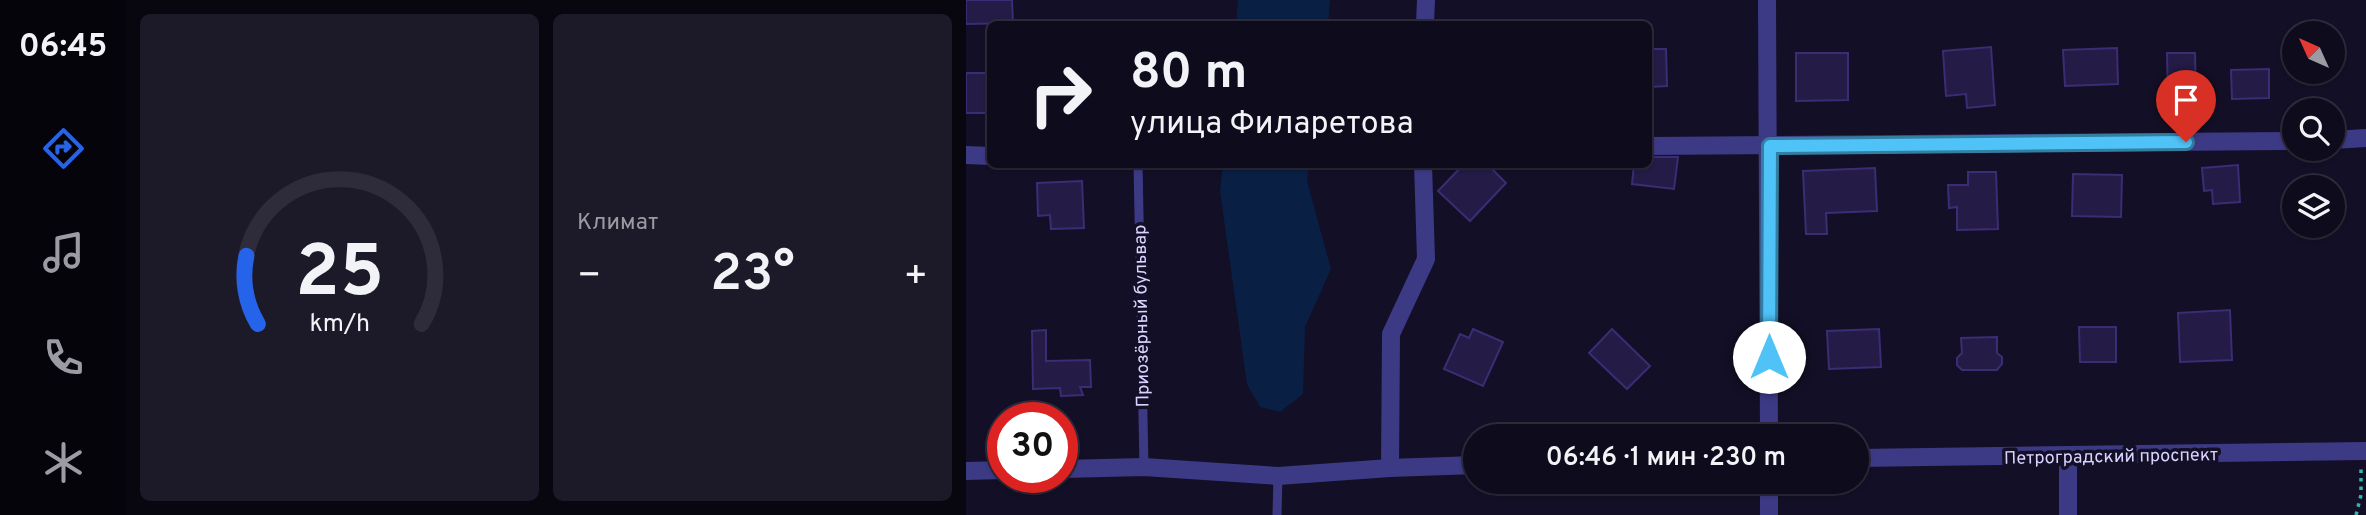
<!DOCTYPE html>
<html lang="ru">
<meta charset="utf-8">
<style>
:root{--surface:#0e0b1c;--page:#1c1929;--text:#f1f3f6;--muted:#9b9ba3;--line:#2e2b3b;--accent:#2563eb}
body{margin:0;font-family:Overpass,sans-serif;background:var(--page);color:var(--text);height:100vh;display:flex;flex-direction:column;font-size:26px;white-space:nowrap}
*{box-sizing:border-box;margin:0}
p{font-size:23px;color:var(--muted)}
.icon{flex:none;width:38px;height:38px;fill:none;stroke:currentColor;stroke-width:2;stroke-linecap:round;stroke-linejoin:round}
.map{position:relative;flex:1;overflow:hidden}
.sheet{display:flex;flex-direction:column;gap:14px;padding:14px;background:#08060f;width:840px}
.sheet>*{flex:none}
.guide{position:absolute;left:21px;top:21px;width:665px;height:147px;border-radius:10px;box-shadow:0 2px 5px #0004,0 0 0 2px var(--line);background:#0e0b1c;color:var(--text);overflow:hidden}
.needle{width:46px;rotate:315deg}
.fabs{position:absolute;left:1316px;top:21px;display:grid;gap:14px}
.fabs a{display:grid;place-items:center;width:63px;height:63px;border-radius:50%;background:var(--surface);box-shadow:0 2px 5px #0004,0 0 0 2px var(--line);font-size:35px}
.speed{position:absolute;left:21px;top:402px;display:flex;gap:14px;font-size:35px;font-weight:700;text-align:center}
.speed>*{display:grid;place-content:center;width:91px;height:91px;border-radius:50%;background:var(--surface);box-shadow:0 2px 5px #0004,0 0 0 2px var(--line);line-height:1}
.speed .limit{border:10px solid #d22;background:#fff;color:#111}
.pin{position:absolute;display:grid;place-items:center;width:60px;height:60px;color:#fff;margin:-72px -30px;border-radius:50% 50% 50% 0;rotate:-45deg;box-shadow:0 0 7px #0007}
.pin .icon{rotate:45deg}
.me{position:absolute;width:77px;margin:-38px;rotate:0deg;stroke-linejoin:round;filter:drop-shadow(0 0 5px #0008)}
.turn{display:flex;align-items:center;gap:24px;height:147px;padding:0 28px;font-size:32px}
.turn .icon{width:91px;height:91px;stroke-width:2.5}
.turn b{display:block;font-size:49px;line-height:60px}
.big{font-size:52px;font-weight:600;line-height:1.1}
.sheet .widget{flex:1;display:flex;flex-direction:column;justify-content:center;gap:10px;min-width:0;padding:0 24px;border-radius:10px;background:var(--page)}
.sheet .dial{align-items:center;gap:0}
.dial svg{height:182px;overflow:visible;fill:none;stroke:var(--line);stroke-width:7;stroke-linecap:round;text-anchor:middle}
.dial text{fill:var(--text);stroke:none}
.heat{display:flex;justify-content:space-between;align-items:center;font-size:38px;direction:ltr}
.sheet .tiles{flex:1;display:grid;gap:14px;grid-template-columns:repeat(2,1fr)}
.trip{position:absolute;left:497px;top:424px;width:406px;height:70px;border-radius:35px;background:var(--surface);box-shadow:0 2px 5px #0004,0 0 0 2px var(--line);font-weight:600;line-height:70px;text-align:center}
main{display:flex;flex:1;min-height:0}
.dock{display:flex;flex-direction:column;width:126px;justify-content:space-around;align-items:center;background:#06040b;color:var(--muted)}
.dock .icon{width:49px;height:49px}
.dock .selected{color:var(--accent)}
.dock b{font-size:32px;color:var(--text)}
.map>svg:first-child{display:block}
.water{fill:#0a1f44}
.building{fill:#241b47;stroke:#3b2d73;stroke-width:2}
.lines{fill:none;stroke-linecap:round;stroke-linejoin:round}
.path{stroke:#2fb8b0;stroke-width:3.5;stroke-dasharray:3.5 5;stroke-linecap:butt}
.service{stroke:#3d3a85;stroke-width:9}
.minor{stroke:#3d3a85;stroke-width:18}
.route-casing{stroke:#337fa1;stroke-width:18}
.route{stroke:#4fc3f7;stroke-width:12}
.labels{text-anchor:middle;stroke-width:7;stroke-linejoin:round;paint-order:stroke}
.street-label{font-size:18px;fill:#d9d4ff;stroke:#130f26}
</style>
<main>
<nav class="dock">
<b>06:45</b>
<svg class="icon selected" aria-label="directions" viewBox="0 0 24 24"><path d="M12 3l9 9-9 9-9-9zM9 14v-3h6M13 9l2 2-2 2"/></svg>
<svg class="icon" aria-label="music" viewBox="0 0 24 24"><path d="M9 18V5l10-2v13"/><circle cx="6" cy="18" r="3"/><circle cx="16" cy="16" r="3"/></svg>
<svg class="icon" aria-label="phone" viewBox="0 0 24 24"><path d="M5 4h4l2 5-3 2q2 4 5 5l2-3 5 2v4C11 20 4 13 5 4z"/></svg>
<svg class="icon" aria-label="climate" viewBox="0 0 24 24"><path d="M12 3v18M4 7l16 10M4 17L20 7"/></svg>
</nav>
<section class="sheet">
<div class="tiles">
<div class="widget dial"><svg viewBox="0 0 100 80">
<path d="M14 69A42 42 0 1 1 86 69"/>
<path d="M14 69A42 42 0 0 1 9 39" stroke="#2563eb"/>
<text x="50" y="56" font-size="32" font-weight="700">25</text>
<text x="50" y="72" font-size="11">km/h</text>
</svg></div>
<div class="widget"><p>Климат</p>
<div class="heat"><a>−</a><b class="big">23°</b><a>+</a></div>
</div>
</div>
</section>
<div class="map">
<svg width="1400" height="515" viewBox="0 0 1400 515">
<rect width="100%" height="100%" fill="#130f26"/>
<g class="water">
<path d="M 272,0 L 364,0 L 362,24 L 270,24 Z"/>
<path d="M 257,165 L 343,165 L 341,181 L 365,269 L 339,327 L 337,394 L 314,412 L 294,407 L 281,384 L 254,191 Z"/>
</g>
<g class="building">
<path d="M 0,0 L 46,0 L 47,23 L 0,24 Z"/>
<path d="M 1025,47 L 1029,105 L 1001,108 L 1000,94 L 980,96 L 977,51 Z"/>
<path d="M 1151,48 L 1152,84 L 1099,86 L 1097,50 Z"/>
<path d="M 682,49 L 700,49 L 701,86 L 682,87 Z"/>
<path d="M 830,53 L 882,53 L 882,100 L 830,101 Z"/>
<path d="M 1201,53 L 1229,53 L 1230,98 L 1202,99 Z"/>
<path d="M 1303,69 L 1303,98 L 1266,99 L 1265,70 Z"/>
<rect x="0" y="73" width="24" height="40"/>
<path d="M 682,157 L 712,157 L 708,189 L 666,184 L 668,164 L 682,164 Z"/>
<path d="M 498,164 L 521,164 L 540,183 L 504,221 L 472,191 Z"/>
<path d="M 1272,165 L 1274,202 L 1247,204 L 1246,190 L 1238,191 L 1236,168 Z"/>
<path d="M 909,168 L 911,211 L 860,213 L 861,234 L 840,234 L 837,171 Z"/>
<path d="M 1002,172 L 1030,172 L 1032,229 L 991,230 L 991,207 L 983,208 L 982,185 L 1002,185 Z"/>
<path d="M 1107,174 L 1156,175 L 1155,217 L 1106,216 Z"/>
<path d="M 116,181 L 118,228 L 85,229 L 84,215 L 72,216 L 71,183 Z"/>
<path d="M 1264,310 L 1266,360 L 1214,362 L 1212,313 Z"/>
<path d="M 1113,327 L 1150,327 L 1150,362 L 1114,362 Z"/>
<path d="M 507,329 L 537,342 L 517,386 L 478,369 L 494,334 L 503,338 Z"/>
<path d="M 646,329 L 684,366 L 661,389 L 623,353 Z"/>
<path d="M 913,329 L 915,367 L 863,369 L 861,331 Z"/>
<path d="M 80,330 L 80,361 L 124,360 L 125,387 L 114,387 L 117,395 L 95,396 L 94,388 L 67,389 L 66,331 Z"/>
<path d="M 1031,337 L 1031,353 L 1036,357 L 1036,364 L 1031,370 L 996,370 L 991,365 L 991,358 L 996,353 L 995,338 Z"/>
</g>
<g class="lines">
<path class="path" d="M 1390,515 L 1395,495 L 1395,467"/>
<g class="service">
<path d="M 172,164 L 178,467"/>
<path d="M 311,515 L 312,476"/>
</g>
<g class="minor">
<path d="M 801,0 L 803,436"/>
<path d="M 459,24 L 460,0"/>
<path d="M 1367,140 L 1400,138"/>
<path d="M 682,146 L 1328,141"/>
<path d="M 0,155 L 24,156"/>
<path d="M 891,458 L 1400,451"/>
<path d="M 424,468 L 425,334 L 460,259 L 457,164"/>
<path d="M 96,469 L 178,467 L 312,476 L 424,468 L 509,465"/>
<path d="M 0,471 L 37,470"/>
<path d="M 803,481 L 803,515"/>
<path d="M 1102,515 L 1102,457"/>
</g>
</g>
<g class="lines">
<defs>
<path id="route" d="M 803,357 L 804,146 L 1220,142"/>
</defs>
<use href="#route" class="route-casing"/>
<use href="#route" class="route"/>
</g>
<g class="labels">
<g class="street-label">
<text transform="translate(175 316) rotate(-91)" y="6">Приозёрный бульвар</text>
<text transform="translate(1145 456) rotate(-1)" y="6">Петроградский проспект</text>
</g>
</g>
</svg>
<div class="fabs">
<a><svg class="needle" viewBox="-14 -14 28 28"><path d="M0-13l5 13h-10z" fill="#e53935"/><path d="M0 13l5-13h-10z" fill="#9b9ba3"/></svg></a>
<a><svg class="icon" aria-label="search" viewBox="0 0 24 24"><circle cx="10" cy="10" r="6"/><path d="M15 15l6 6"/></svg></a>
<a><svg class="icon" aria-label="layers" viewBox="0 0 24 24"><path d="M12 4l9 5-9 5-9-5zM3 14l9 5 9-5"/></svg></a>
</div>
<div class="speed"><div class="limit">30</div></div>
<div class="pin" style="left:1220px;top:142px;background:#d93025"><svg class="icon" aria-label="arrive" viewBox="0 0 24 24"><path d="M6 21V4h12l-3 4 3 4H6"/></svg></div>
<svg class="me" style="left:803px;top:357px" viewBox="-20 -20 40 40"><circle r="19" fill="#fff"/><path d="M0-13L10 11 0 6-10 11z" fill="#4fc3f7"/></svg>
<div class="trip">06:46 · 1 мин · 230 m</div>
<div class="guide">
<div class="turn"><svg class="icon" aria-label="right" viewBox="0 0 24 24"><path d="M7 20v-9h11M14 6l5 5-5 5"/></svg><div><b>80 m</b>улица Филаретова</div></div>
</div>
</div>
</main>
